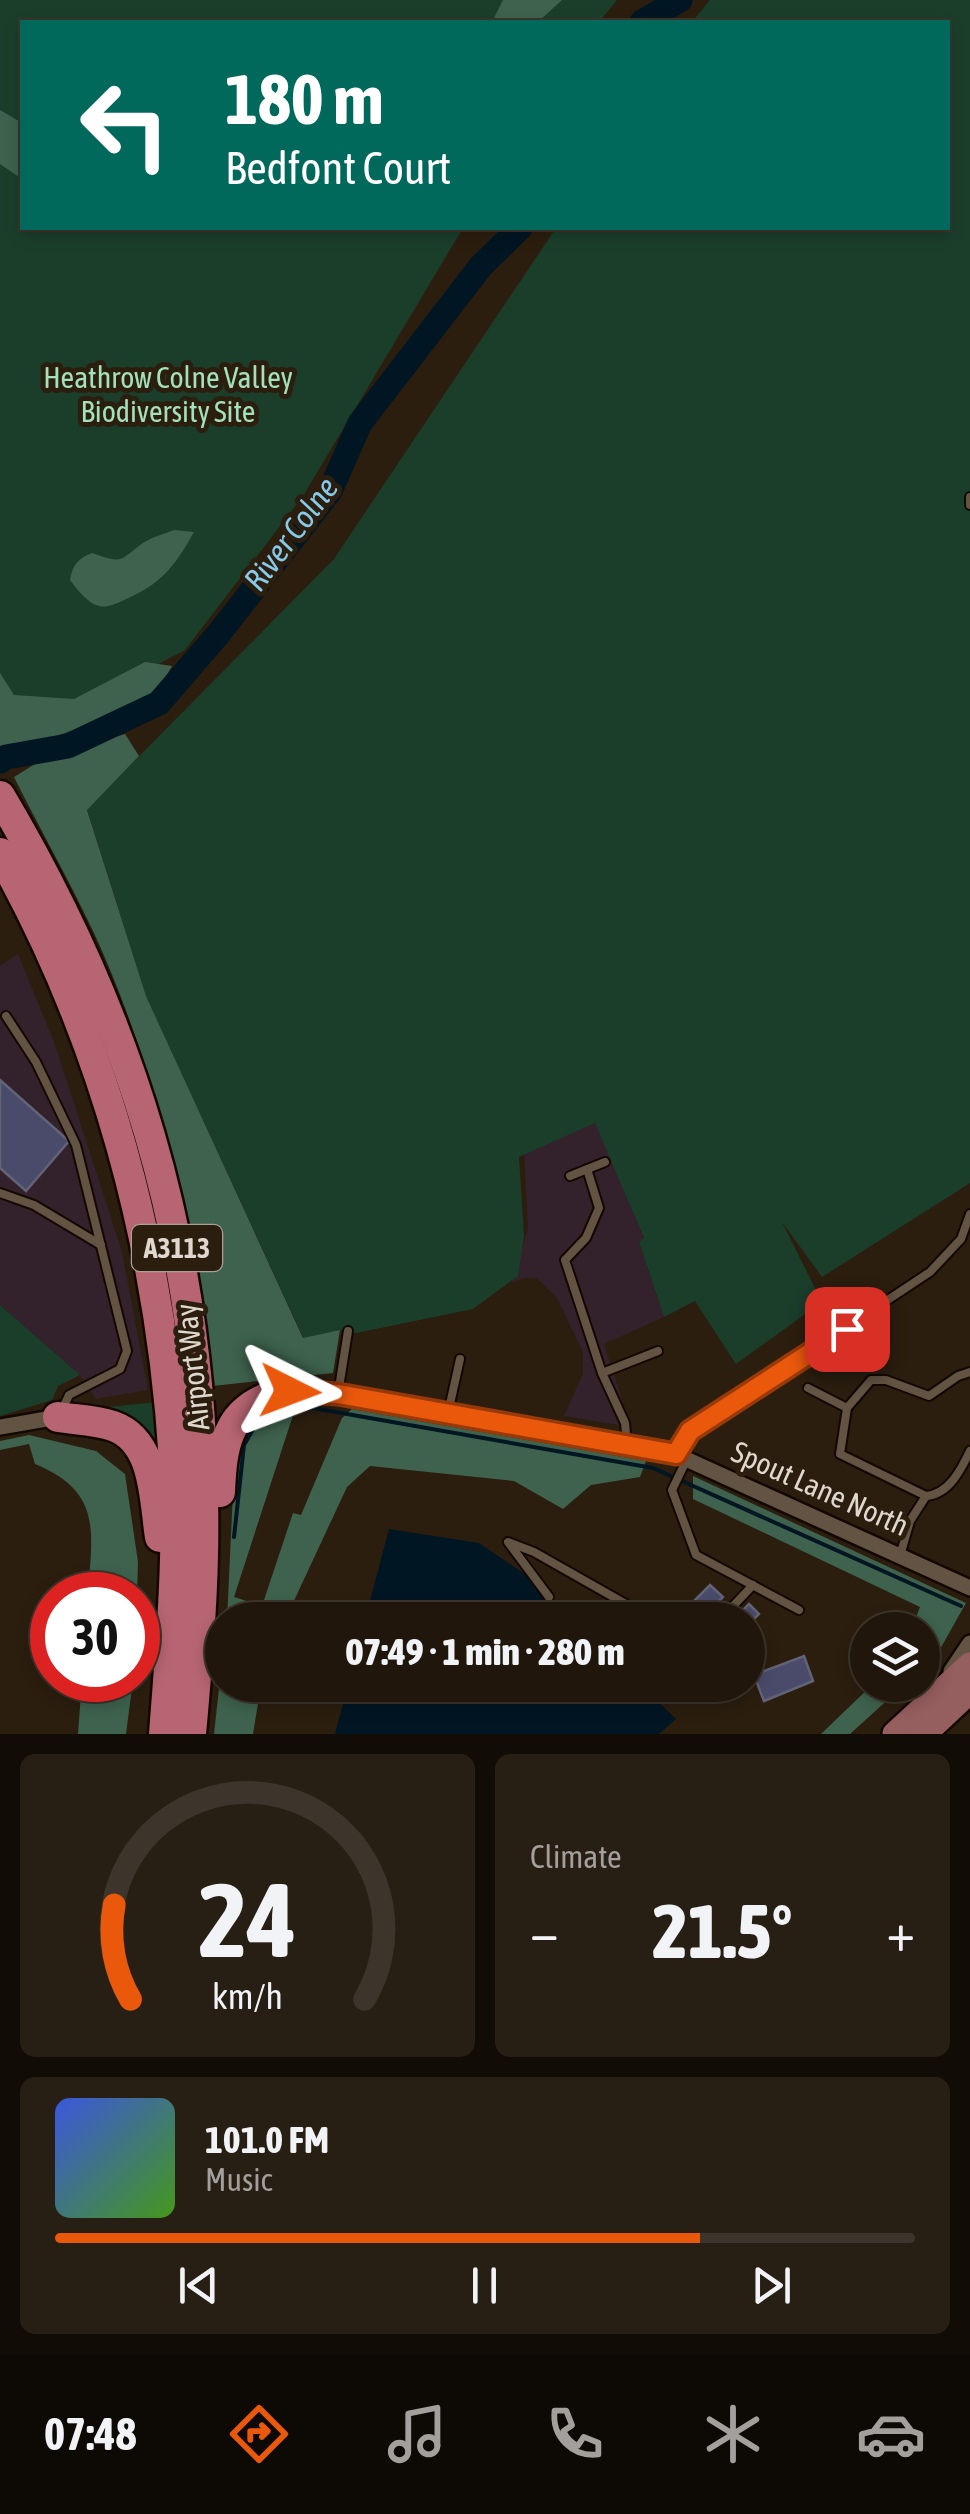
<!DOCTYPE html>
<meta charset="utf-8">
<style>
:root{--surface:#20160b;--page:#281f14;--text:#f1f3f6;--muted:#a29f9d;--line:#3d352c;--accent:#ea580c}
body{margin:0;font-family:"Asap Condensed",sans-serif;background:var(--page);color:var(--text);height:100vh;display:flex;flex-direction:column;font-size:38px;white-space:nowrap}
*{box-sizing:border-box;margin:0}
p{font-size:32px;color:var(--muted)}
.icon{flex:none;width:55px;height:55px;fill:none;stroke:currentColor;stroke-width:2;stroke-linecap:round;stroke-linejoin:round}
.map{position:relative;height:1734px;overflow:hidden}
.sheet{display:flex;flex-direction:column;gap:20px;padding:20px;background:#120c06;flex:1}
.sheet>*{flex:none}
.top-card{position:absolute;left:20px;top:20px;width:930px;height:210px;border-radius:0px;box-shadow:0 5px 15px #0003,0 0 0 2px var(--line);background:#00695c;color:#fff;overflow:hidden}
.buttons{position:absolute;left:850px;top:1612px;display:grid;gap:20px}
.buttons a{display:grid;place-items:center;width:90px;height:90px;border-radius:50%;background:var(--surface);box-shadow:0 5px 15px #0003,0 0 0 2px var(--line);font-size:50px}
.speed{position:absolute;left:30px;top:1572px;display:flex;gap:20px;font-size:50px;font-weight:700;text-align:center}
.speed>*{display:grid;place-content:center;width:130px;height:130px;border-radius:50%;background:var(--surface);box-shadow:0 5px 15px #0003,0 0 0 2px var(--line);line-height:1}
.speed .limit{border:15px solid #d22;background:#fff;color:#111}
.pin{position:absolute;display:grid;place-items:center;width:85px;height:85px;color:#fff;margin:-42px;border-radius:20px;box-shadow:0 5px 15px #0006}
.me{position:absolute;width:110px;margin:-55px;rotate:93deg;stroke-linejoin:round;filter:drop-shadow(0 0 8px #0008)}
.turn{display:flex;align-items:center;gap:35px;height:210px;padding:0 40px;font-size:45px}
.turn .icon{width:130px;height:130px;stroke-width:2.5}
.turn b{display:block;font-size:70px;line-height:85px}
.big{font-size:75px;font-weight:800;line-height:1.1}
.sheet .widget{flex:1;display:flex;flex-direction:column;justify-content:center;gap:15px;min-width:0;padding:0 35px;border-radius:15px;background:var(--page)}
.sheet .dial{align-items:center;gap:0}
.dial svg{height:260px;overflow:visible;fill:none;stroke:var(--line);stroke-width:7;stroke-linecap:round;text-anchor:middle}
.dial text{fill:var(--text);stroke:none}
.song{display:flex;align-items:center;gap:30px}
.cover{width:120px;height:120px;border-radius:15px;background:linear-gradient(135deg,hsl(230 70% 55%),hsl(100 70% 35%))}
.played{height:10px;border-radius:5px;background:linear-gradient(90deg,var(--accent) 75%,var(--line) 75%)}
.keys{display:flex;justify-content:space-around;direction:ltr}
.heat{display:flex;justify-content:space-between;align-items:center;font-size:55px;direction:ltr}
.sheet .tiles{flex:1;display:grid;gap:20px;grid-template-columns:1fr 1fr}
.widget:last-child{grid-column:span 2}
.trip{position:absolute;left:205px;top:1602px;width:560px;height:100px;border-radius:50px;background:var(--surface);box-shadow:0 5px 15px #0003,0 0 0 2px var(--line);font-weight:800;line-height:100px;text-align:center}
.tab-bar{display:flex;height:160px;justify-content:space-around;align-items:center;background:#0d0904;color:var(--muted)}
.tab-bar .icon{width:70px;height:70px}
.tab-bar .active{color:var(--accent)}
.tab-bar b{font-size:45px;color:var(--text)}
.map>svg:first-child{display:block}
.industrial{fill:#33222b}
.green{fill:#1b3e2b}
.forest{fill:#3e624d}
.water{fill:#001622}
.lines{fill:none;stroke-linecap:round;stroke-linejoin:round}
.stream{stroke:#001622;stroke-width:4}
.river{stroke:#001622;stroke-width:25}
.building{fill:#4a4b6b;stroke:#626377;stroke-width:2.5}
.lane-casing{stroke:#130800;stroke-width:12}
.street-casing{stroke:#130800;stroke-width:20}
.primary-casing{stroke:#130800;stroke-width:30}
.highway-casing{stroke:#130800;stroke-width:35}
.lane{stroke:#625342;stroke-width:8}
.street{stroke:#625342;stroke-width:15}
.primary{stroke:#955e5f;stroke-width:25}
.highway{stroke:#b76572;stroke-width:30}
.route-casing{stroke:#983908;stroke-width:25}
.route{stroke:#ea580c;stroke-width:18}
.labels{text-anchor:middle;stroke-width:10;stroke-linejoin:round;paint-order:stroke}
.shield{fill:#2b1e0f;stroke:#aaa095;stroke-width:2.5}
.shield-label{font-size:28px;font-weight:bold;fill:#e0d8ce}
.park-label{font-size:30px;fill:#a2e1bb;stroke:#2b1e0f}
.street-label{font-size:30px;fill:#e0d8ce;stroke:#2b1e0f}
.water-label{font-size:32px;font-style:italic;fill:#86cbeb;stroke:#2b1e0f}
</style>
<div class="map">
<svg width="970" height="1734" viewBox="0 0 970 1734">
<rect width="100%" height="100%" fill="#2b1e0f"/>
<g class="industrial">
<path d="M 18,954 L 54,1042 L 122,1252 L 148,1390 L 96,1399 L 80,1375 L 0,1305 L 0,966 Z"/>
<path d="M 595,1119 L 644,1239 L 639,1243 L 664,1317 L 604,1344 L 631,1427 L 564,1416 L 583,1374 L 583,1352 L 557,1298 L 537,1278 L 523,1278 L 512,1283 L 528,1228 L 524,1152 Z"/>
</g>
<g class="green">
<path d="M 0,0 L 617,0 L 599,22 L 22,22 L 22,228 L 463,228 L 303,496 L 185,650 L 11,741 L 0,725 Z"/>
<path d="M 710,0 L 970,0 L 970,1183 L 822,1277 L 782,1222 L 822,1302 L 736,1364 L 695,1301 L 664,1317 L 639,1242 L 644,1238 L 595,1123 L 519,1157 L 524,1236 L 518,1276 L 473,1309 L 356,1333 L 340,1330 L 304,1339 L 146,996 L 87,809 L 334,559 L 556,228 L 948,228 L 948,22 L 692,22 Z"/>
<path d="M 0,1305 L 80,1375 L 58,1386 L 52,1400 L 0,1416 Z"/>
<path d="M 157,1402 L 168,1466 L 99,1408 Z"/>
</g>
<g class="forest">
<path d="M 503,0 L 562,0 L 538,22 L 492,22 Z"/>
<path d="M 0,110 L 22,123 L 22,179 L 0,164 Z"/>
<path d="M 174,530 L 194,532 C 173,569 161,584 122,601 C 116,604 106,608 99,606 C 87,603 77,589 70,580 C 73,565 77,559 92,553 C 123,564 119,561 143,543 C 152,537 164,534 174,530 Z"/>
<path d="M 145,662 L 172,666 L 156,694 L 78,729 L 0,754 L 0,673 L 14,695 L 74,699 Z"/>
<path d="M 125,734 L 139,756 L 87,810 L 146,996 L 303,1338 L 340,1330 L 333,1373 L 213,1386 C 191,1230 160,1077 94,933 C 69,880 40,829 14,777 L 48,756 Z"/>
<path d="M 295,1409 L 234,1597 L 262,1606 L 293,1513 L 301,1515 L 342,1418 L 352,1409 L 646,1461 L 640,1477 L 591,1485 L 563,1509 L 514,1481 L 370,1466 L 347,1487 L 285,1620 L 227,1620 L 234,1471 L 245,1424 Z"/>
<path d="M 29,1435 L 96,1451 L 125,1474 L 138,1562 L 137,1595 L 88,1595 C 92,1532 103,1492 35,1464 L 29,1444 L 0,1450 L 0,1441 Z"/>
<path d="M 693,1476 L 966,1603 L 939,1651 L 923,1667 L 922,1630 L 911,1630 L 920,1607 L 693,1499 Z"/>
<path d="M 222,1661 L 222,1685 L 261,1685 L 253,1734 L 214,1734 Z"/>
<path d="M 82,1680 L 133,1680 L 126,1734 L 78,1734 Z"/>
<path d="M 872,1685 L 904,1685 L 850,1734 L 821,1734 Z"/>
</g>
<g class="water">
<path d="M 389,1529 L 479,1543 L 525,1574 L 573,1620 L 365,1620 Z"/>
<path d="M 348,1685 L 641,1685 L 676,1719 L 659,1734 L 335,1734 Z"/>
</g>
<g class="lines">
<g class="stream">
<path d="M 281,1409 L 313,1408 L 653,1468 L 961,1606"/>
<path d="M 234,1537 L 244,1445 L 259,1419"/>
</g>
<g class="river">
<path d="M 642,22 L 680,0"/>
<path d="M 0,761 L 6,757 L 68,746 L 159,703 L 220,632 L 330,491 L 360,423 L 481,266 L 520,228"/>
</g>
</g>
<g class="building">
<path d="M 0,1080 L 69,1141 L 26,1191 L 0,1168 Z"/>
<path d="M 710,1585 L 723,1597 L 706,1614 L 700,1609 L 696,1614 L 688,1607 Z"/>
<path d="M 749,1604 L 759,1614 L 748,1625 L 748,1620 L 733,1620 Z"/>
<path d="M 804,1656 L 813,1681 L 764,1701 L 754,1675 Z"/>
</g>
<g class="lines">
<defs>
<g id="lane">
<path d="M 970,497 L 970,505"/>
<path d="M 6,1016 L 36,1062 L 76,1145 L 127,1351 L 120,1369 L 69,1395 L 63,1408"/>
<path d="M 587,1169 L 599,1208 L 586,1238 L 565,1260 L 602,1373"/>
<path d="M 570,1176 L 605,1162"/>
<path d="M 0,1193 L 34,1205 L 101,1245"/>
<path d="M 808,1388 L 847,1408 L 840,1454 L 926,1496"/>
<path d="M 338,1394 L 348,1331"/>
<path d="M 847,1408 L 871,1380 L 886,1380 L 929,1396 L 958,1376 L 970,1372"/>
<path d="M 448,1413 L 460,1359"/>
<path d="M 627,1445 L 625,1423 L 602,1373 L 658,1351"/>
<path d="M 675,1454 L 690,1431 L 930,1272 L 961,1239 L 970,1214"/>
<path d="M 687,1459 L 672,1490 L 696,1555 L 799,1610"/>
<path d="M 900,1556 L 910,1521 L 926,1496 C 949,1494 961,1470 970,1451"/>
<path d="M 549,1597 L 508,1542 L 534,1552 L 654,1620"/>
<path d="M 720,1620 L 753,1585"/>
</g>
<g id="street">
<path d="M 289,1391 L 338,1394 L 675,1454 L 970,1588"/>
<path d="M 0,1427 L 58,1417"/>
<path d="M 951,1671 L 970,1643"/>
</g>
<g id="primary">
<path d="M 895,1734 L 970,1665"/>
<path d="M 924,1734 L 970,1691"/>
</g>
<g id="highway">
<path d="M 0,796 C 131,1017 200,1242 203,1500 C 205,1578 198,1656 191,1734"/>
<path d="M 0,853 C 105,1039 161,1249 174,1461 C 179,1552 171,1643 164,1734"/>
<path d="M 58,1417 C 77,1420 95,1420 113,1426 C 156,1441 154,1500 160,1537"/>
<path d="M 220,1492 C 222,1437 230,1404 289,1391"/>
</g>
</defs>
<use href="#lane" class="lane-casing"/>
<use href="#street" class="street-casing"/>
<use href="#primary" class="primary-casing"/>
<use href="#highway" class="highway-casing"/>
<use href="#lane" class="lane"/>
<use href="#street" class="street"/>
<use href="#primary" class="primary"/>
<use href="#highway" class="highway"/>
</g>
<g class="lines">
<defs>
<path id="route" d="M 290,1391 L 338,1394 L 676,1454 L 690,1431 L 847,1329"/>
</defs>
<use href="#route" class="route-casing"/>
<use href="#route" class="route"/>
</g>
<g class="labels">
<rect class="shield" x="132" y="1225" width="90" height="46" rx="8"/>
<g class="shield-label">
<text x="177" y="1258">A3113</text>
</g>
<g class="park-label">
<text x="168" y="388">Heathrow Colne Valley<tspan x="168" dy="34">Biodiversity Site</tspan></text>
</g>
<g class="street-label">
<text transform="translate(193 1367) rotate(-96)" y="10">Airport Way</text>
<text transform="translate(820 1489) rotate(24)" y="10">Spout Lane North</text>
</g>
<g class="water-label">
<text transform="translate(291 534) rotate(-53)" y="11">River Colne</text>
</g>
</g>
</svg>
<div class="buttons">
<a><svg class="icon" aria-label="layers" viewBox="0 0 24 24"><path d="M12 4l9 5-9 5-9-5zM3 14l9 5 9-5"/></svg></a>
</div>
<div class="speed"><div class="limit">30</div></div>
<div class="pin" style="left:847px;top:1329px;background:#d93025"><svg class="icon" aria-label="arrive" viewBox="0 0 24 24"><path d="M6 21V4h12l-3 4 3 4H6"/></svg></div>
<svg class="me" style="left:290px;top:1391px" viewBox="-20 -20 40 40"><path d="M0-17L14 15 0 8-14 15z" fill="#ea580c" stroke="#fff" stroke-width="4"/></svg>
<div class="trip">07:49 · 1 min · 280 m</div>
<div class="top-card">
<div class="turn"><svg class="icon" aria-label="left" viewBox="0 0 24 24"><path d="M17 20v-9H6M10 6l-5 5 5 5"/></svg><div><b>180 m</b>Bedfont Court</div></div>
</div>
</div>
<section class="sheet">
<div class="tiles">
<div class="widget dial"><svg viewBox="0 0 100 80">
<path d="M14 69A42 42 0 1 1 86 69"/>
<path d="M14 69A42 42 0 0 1 9 40" stroke="#ea580c"/>
<text x="50" y="56" font-size="32" font-weight="700">24</text>
<text x="50" y="72" font-size="11">km/h</text>
</svg></div>
<div class="widget"><p>Climate</p>
<div class="heat"><a>−</a><b class="big">21.5°</b><a>+</a></div>
</div>
<div class="widget">
<div class="song"><i class="cover"></i><div><b>101.0 FM</b><p>Music</p></div></div>
<div class="played"></div>
<div class="keys"><svg class="icon" aria-label="previous" viewBox="0 0 24 24"><path d="M18 5L8 12l10 7zM5 5v14"/></svg><svg class="icon" aria-label="pause" viewBox="0 0 24 24"><path d="M8 5v14M16 5v14"/></svg><svg class="icon" aria-label="next" viewBox="0 0 24 24"><path d="M6 5l10 7-10 7zM19 5v14"/></svg></div>
</div>
</div>
</section>
<nav class="tab-bar">
<b>07:48</b>
<svg class="icon active" aria-label="directions" viewBox="0 0 24 24"><path d="M12 3l9 9-9 9-9-9zM9 14v-3h6M13 9l2 2-2 2"/></svg>
<svg class="icon" aria-label="music" viewBox="0 0 24 24"><path d="M9 18V5l10-2v13"/><circle cx="6" cy="18" r="3"/><circle cx="16" cy="16" r="3"/></svg>
<svg class="icon" aria-label="phone" viewBox="0 0 24 24"><path d="M5 4h4l2 5-3 2q2 4 5 5l2-3 5 2v4C11 20 4 13 5 4z"/></svg>
<svg class="icon" aria-label="climate" viewBox="0 0 24 24"><path d="M12 3v18M4 7l16 10M4 17L20 7"/></svg>
<svg class="icon" aria-label="car" viewBox="0 0 24 24"><path d="M5 17H2v-5l4-1 3-4h7l3 4 3 1v5h-3M9 17h6M6 11h13"/><circle cx="7" cy="17" r="2"/><circle cx="17" cy="17" r="2"/></svg>
</nav>
